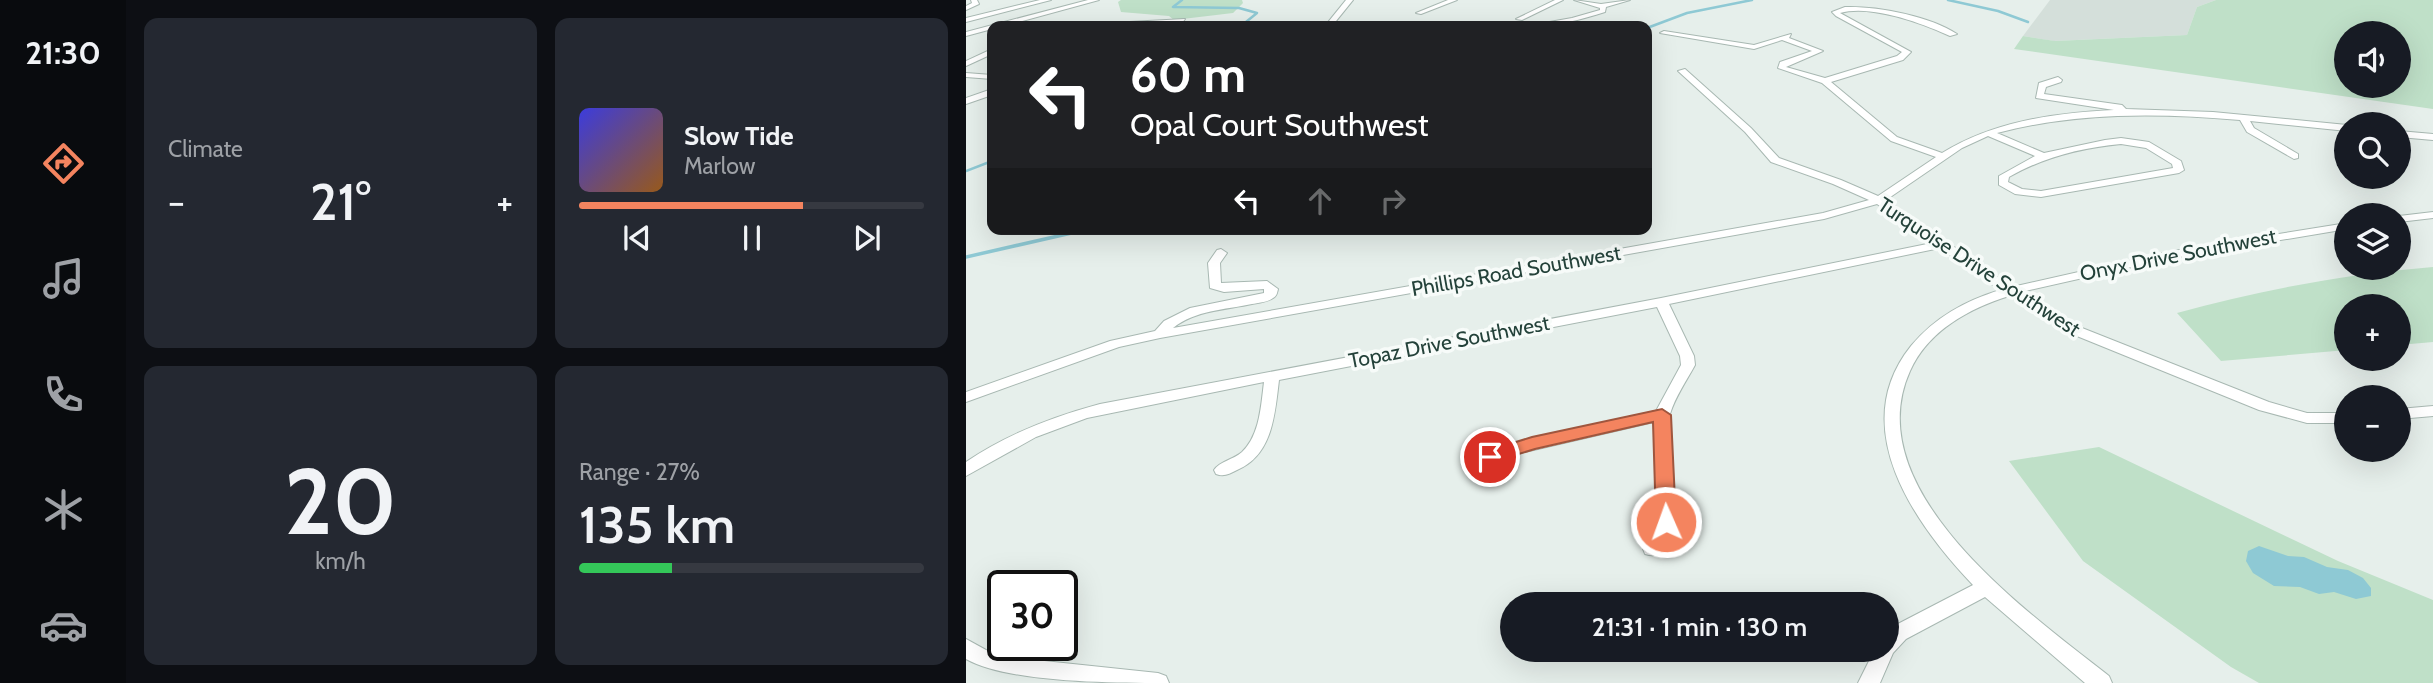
<!DOCTYPE html>
<meta charset="utf-8">
<style>
:root{--surface:#171b24;--page:#242831;--text:#f1f3f6;--muted:#9ea1a6;--line:#363941;--accent:#f4845f}
body{margin:0;font-family:Cabin,sans-serif;background:var(--page);color:var(--text);height:100vh;display:flex;flex-direction:column;font-size:26px;white-space:nowrap}
*{box-sizing:border-box;margin:0}
p{font-size:23px;color:var(--muted)}
.icon{flex:none;width:38px;height:38px;fill:none;stroke:currentColor;stroke-width:2;stroke-linecap:round;stroke-linejoin:round}
.map{position:relative;flex:1;overflow:hidden}
.side{display:flex;flex-direction:column;gap:18px;padding:18px;background:#0d0f14;width:840px}
.side>*{flex:none}
.hud{position:absolute;left:21px;top:21px;width:665px;height:214px;border-radius:14px;box-shadow:0 7px 28px #0002;background:#202124;color:#fff;overflow:hidden}
.tools{position:absolute;left:1368px;top:21px;display:grid;gap:14px}
.tools a{display:grid;place-items:center;width:77px;height:77px;border-radius:50%;background:var(--surface);box-shadow:0 7px 28px #0002;font-size:35px}
.speed{position:absolute;left:21px;top:570px;display:flex;gap:14px;font-size:35px;font-weight:700;text-align:center}
.speed>*{display:grid;place-content:center;width:91px;height:91px;border-radius:50%;background:var(--surface);box-shadow:0 7px 28px #0002;line-height:1}
.speed .limit{border:4px solid #111;border-radius:10px;background:#fff;color:#111}
.pin{position:absolute;display:grid;place-items:center;width:60px;height:60px;color:#fff;margin:-30px;border:4px solid #fff;border-radius:50%;box-shadow:0 2px 7px #0007}
.me{position:absolute;width:77px;margin:-38px;rotate:358deg;stroke-linejoin:round;filter:drop-shadow(0 0 5px #0008)}
.turn{display:flex;align-items:center;gap:24px;height:147px;padding:0 28px;font-size:32px}
.turn .icon{width:91px;height:91px;stroke-width:2.5}
.turn b{display:block;font-size:49px;line-height:60px}
.lanes{display:flex;align-items:center;height:66px;padding:0 28px;background:#0003;justify-content:center;gap:35px;direction:ltr}
.lanes .off{opacity:.35}
.big{font-size:52px;font-weight:600;line-height:1.1}
.side .tile{flex:1;display:flex;flex-direction:column;justify-content:center;gap:10px;min-width:0;padding:0 24px;border-radius:14px;background:var(--page)}
.side .dial{align-items:center;gap:0}
.dial b{font-size:91px;line-height:1}
.song{display:flex;align-items:center;gap:21px}
.cover{width:84px;height:84px;border-radius:10px;background:linear-gradient(135deg,hsl(240 70% 55%),hsl(30 70% 35%))}
.played{height:7px;border-radius:4px;background:linear-gradient(90deg,var(--accent) 65%,var(--line) 65%)}
.keys{display:flex;justify-content:space-around;direction:ltr}
.heat{display:flex;justify-content:space-between;align-items:center;font-size:38px;direction:ltr}
.charge{height:10px;border-radius:5px;background:linear-gradient(90deg,#34c759 27%,var(--line) 0)}
.side .tiles{flex:1;display:grid;gap:18px;grid-template-columns:repeat(2,1fr)}
.trip{position:absolute;left:534px;top:592px;width:399px;height:70px;border-radius:35px;background:var(--surface);box-shadow:0 7px 28px #0002;font-weight:600;line-height:70px;text-align:center}
main{display:flex;flex:1;min-height:0}
.tabs{display:flex;flex-direction:column;width:126px;justify-content:space-around;align-items:center;background:#090b0e;color:var(--muted)}
.tabs .icon{width:49px;height:49px}
.tabs .selected{color:var(--accent)}
.tabs b{font-size:32px;color:var(--text)}
.map>svg:first-child{display:block}
.built{fill:#d4dfda}
.green{fill:#bfe0c8;fill-rule:evenodd}
.water{fill:#8ec9d4}
.lines{fill:none;stroke-linecap:round;stroke-linejoin:round}
.stream-far1{stroke:#8ec9d4;stroke-width:2.5}
.stream{stroke:#8ec9d4;stroke-width:3.5}
.minor-casing{stroke:#a8b8b2;stroke-width:2}
.minor{fill:#fff;fill-rule:evenodd}
.route{fill:#f4845f;stroke:#9f563e;stroke-width:2}
.labels{text-anchor:middle;stroke-width:7;stroke-linejoin:round;paint-order:stroke}
.street-label{font-size:21px;fill:#24423a;stroke:#f7fbf9}
</style>
<main>
<nav class="tabs">
<b>21:30</b>
<svg class="icon selected" aria-label="directions" viewBox="0 0 24 24"><path d="M12 3l9 9-9 9-9-9zM9 14v-3h6M13 9l2 2-2 2"/></svg>
<svg class="icon" aria-label="music" viewBox="0 0 24 24"><path d="M9 18V5l10-2v13"/><circle cx="6" cy="18" r="3"/><circle cx="16" cy="16" r="3"/></svg>
<svg class="icon" aria-label="phone" viewBox="0 0 24 24"><path d="M5 4h4l2 5-3 2q2 4 5 5l2-3 5 2v4C11 20 4 13 5 4z"/></svg>
<svg class="icon" aria-label="climate" viewBox="0 0 24 24"><path d="M12 3v18M4 7l16 10M4 17L20 7"/></svg>
<svg class="icon" aria-label="car" viewBox="0 0 24 24"><path d="M5 17H2v-5l4-1 3-4h7l3 4 3 1v5h-3M9 17h6M6 11h13"/><circle cx="7" cy="17" r="2"/><circle cx="17" cy="17" r="2"/></svg>
</nav>
<section class="side">
<div class="tiles">
<div class="tile"><p>Climate</p>
<div class="heat"><a>−</a><b class="big">21°</b><a>+</a></div>
</div>
<div class="tile">
<div class="song"><i class="cover"></i><div><b>Slow Tide</b><p>Marlow</p></div></div>
<div class="played"></div>
<div class="keys"><svg class="icon" aria-label="previous" viewBox="0 0 24 24"><path d="M18 5L8 12l10 7zM5 5v14"/></svg><svg class="icon" aria-label="pause" viewBox="0 0 24 24"><path d="M8 5v14M16 5v14"/></svg><svg class="icon" aria-label="next" viewBox="0 0 24 24"><path d="M6 5l10 7-10 7zM19 5v14"/></svg></div>
</div>
<div class="tile dial"><b>20</b><p>km/h</p></div>
<div class="tile"><p>Range · 27%</p><b class="big">135 km</b><div class="charge"></div></div>
</div>
</section>
<div class="map">
<svg width="1467" height="683" viewBox="0 0 1467 683">
<rect width="100%" height="100%" fill="#e6efeb"/>
<path class="built" d="M 1084,0 L 1250,0 L 1231,7 L 1221,35 L 1088,41 L 1057,36 Z"/>
<g class="green">
<path d="M 155,0 L 276,0 L 277,3 L 267,13 L 208,20 L 203,16 L 155,12 L 152,2 Z"/>
<path d="M 1250,0 L 1467,0 L 1467,109 L 1048,49 L 1057,36 L 1089,41 L 1221,35 L 1231,7 ZM 1433,33 L 1433,86 L 1381,86 L 1381,33 Z"/>
<path d="M 1467,267 L 1467,342 L 1433,345 L 1433,306 L 1381,306 L 1381,350 L 1255,361 L 1211,313 C 1294,290 1381,274 1467,267 Z"/>
<path d="M 1133,447 L 1372,561 L 1467,600 L 1467,683 L 1293,683 L 1265,667 L 1117,561 L 1043,461 Z"/>
</g>
<path class="water" d="M 1293,546 L 1322,556 L 1338,557 L 1361,567 L 1382,570 L 1397,578 L 1405,588 L 1405,596 L 1390,599 L 1368,592 L 1353,594 L 1334,587 L 1308,586 L 1287,573 L 1280,561 L 1282,551 Z"/>
<g class="lines">
<g class="stream-far1">
<path d="M 216,0 L 207,7 L 273,8 L 291,13 L 275,26"/>
<path d="M 982,0 L 1032,11 L 1062,22"/>
<path d="M 681,28 L 721,13 L 786,0"/>
<path d="M 0,171 L 26,161"/>
</g>
<path class="stream" d="M 0,257 L 123,229"/>
<defs>
<g id="minor">
<path d="M 5,0 L 11,0 L 13,4 L 0,10 L 0,6 L 6,3 Z"/>
<path d="M 74,0 L 85,0 L 0,22 L 0,18 Z"/>
<path d="M 122,0 L 133,0 L 38,26 L 26,26 L 26,29 L 0,36 L 0,32 Z"/>
<path d="M 380,0 L 387,0 L 366,26 L 359,26 Z"/>
<path d="M 482,0 L 491,0 L 455,14 L 450,13 Z"/>
<path d="M 589,0 L 597,0 L 556,20 L 550,19 Z"/>
<path d="M 608,0 L 635,4 L 664,0 L 640,7 L 639,12 C 614,20 588,27 561,26 L 606,18 L 634,10 L 634,8 Z"/>
<path d="M 879,7 C 911,6 964,16 991,34 L 984,36 C 956,23 904,4 874,13 L 945,52 L 937,60 L 865,82 L 931,137 L 976,153 C 1028,121 1088,113 1148,110 L 1070,98 L 1073,83 L 1092,77 L 1096,80 L 1095,82 L 1080,87 L 1078,94 L 1156,105 L 1160,109 L 1247,112 L 1381,125 L 1381,131 L 1284,121 L 1288,128 L 1332,154 L 1332,158 L 1328,159 L 1281,132 L 1274,120 C 1192,113 1111,112 1031,133 L 1078,153 L 1139,140 L 1155,138 L 1183,142 L 1215,161 L 1218,170 L 1213,173 L 1075,197 L 1049,194 L 1033,185 L 1033,176 L 1069,156 L 1022,136 L 996,148 L 920,200 L 1046,287 L 1201,252 L 1381,223 L 1381,229 L 1201,259 L 1055,292 L 1111,326 L 1303,402 L 1341,413 L 1381,413 L 1381,423 L 1341,423 L 1293,410 L 1101,332 L 1043,296 C 1002,309 962,331 944,371 C 890,491 1063,613 1143,676 L 1146,683 L 1119,683 L 1019,597 L 940,639 L 927,653 L 914,683 L 892,683 L 909,649 L 920,649 L 920,633 L 926,627 L 1007,585 C 948,523 880,427 945,346 C 969,317 999,301 1034,290 L 974,248 L 703,304 L 728,356 L 729,365 C 721,380 709,397 704,414 C 699,434 729,570 679,554 L 677,549 L 688,535 L 691,522 L 688,422 L 542,456 C 538,457 534,459 530,461 C 520,468 517,479 503,475 L 501,471 L 518,453 L 532,447 L 690,411 L 715,365 L 714,356 L 691,307 L 313,380 C 309,413 307,455 271,470 C 263,474 258,477 250,474 L 248,470 C 254,461 267,460 276,452 C 294,435 295,405 298,382 L 121,418 L 70,437 L 0,476 L 0,462 C 41,434 86,417 134,404 L 695,298 L 966,243 L 911,204 L 858,219 L 194,338 L 153,347 L 0,402 L 0,392 L 144,341 L 189,331 L 198,321 L 224,308 L 298,293 L 298,289 L 258,292 L 244,288 L 242,263 L 251,250 L 255,249 L 261,253 L 254,263 L 255,283 L 301,281 L 312,289 C 311,293 311,296 307,298 C 302,302 292,303 286,304 C 258,310 230,310 207,328 L 857,213 L 903,200 L 867,184 L 805,162 L 779,132 L 712,71 L 719,69 L 785,128 L 813,158 L 875,180 L 912,196 L 970,157 L 925,141 L 856,83 L 812,68 L 814,62 L 846,51 L 816,40 L 788,49 L 694,33 L 698,31 L 788,45 L 825,34 L 823,38 L 857,51 L 820,67 L 859,78 L 931,56 L 936,52 L 870,16 L 866,12 ZM 1155,144 L 1180,148 L 1206,164 L 1207,168 L 1075,191 L 1056,189 L 1042,182 L 1043,177 C 1078,157 1114,148 1155,144 Z"/>
<path d="M 219,19 L 216,23 L 122,26 L 126,24 Z"/>
<path d="M 26,49 L 26,54 L 0,66 L 0,61 Z"/>
<path d="M 0,73 L 26,75 L 26,79 L 0,77 Z"/>
<path d="M 26,89 L 26,95 L 0,104 L 0,98 Z"/>
<path d="M 1433,131 L 1467,134 L 1467,140 L 1433,137 Z"/>
<path d="M 1467,212 L 1467,218 L 1433,222 L 1433,216 Z"/>
<path d="M 1467,406 L 1467,416 L 1433,419 L 1433,409 Z"/>
<path d="M 0,639 L 20,650 L 49,658 L 192,673 L 200,676 L 203,683 C 150,683 43,683 0,659 Z"/>
</g>
</defs>
<use href="#minor" class="minor-casing"/>
<use href="#minor" class="minor"/>
</g>
<path class="route" d="M 696,409 L 705,415 L 710,522 L 707,528 L 700,530 L 693,528 L 690,522 L 687,422 L 569,449 L 524,463 L 517,461 L 514,457 L 517,452 L 566,437 Z"/>
<g class="labels">
<g class="street-label">
<text transform="translate(1212 255) rotate(-11)" y="7">Onyx Drive Southwest</text>
<text transform="translate(1013 267) rotate(33)" y="7">Turquoise Drive Southwest</text>
<text transform="translate(550 271) rotate(-10)" y="7">Phillips Road Southwest</text>
<text transform="translate(483 342) rotate(-11)" y="7">Topaz Drive Southwest</text>
</g>
</g>
</svg>
<div class="tools">
<a><svg class="icon" aria-label="sound" viewBox="0 0 24 24"><path d="M4 9h4l5-4v14l-5-4H4zM17 9q2 3 0 6"/></svg></a>
<a><svg class="icon" aria-label="search" viewBox="0 0 24 24"><circle cx="10" cy="10" r="6"/><path d="M15 15l6 6"/></svg></a>
<a><svg class="icon" aria-label="layers" viewBox="0 0 24 24"><path d="M12 4l9 5-9 5-9-5zM3 14l9 5 9-5"/></svg></a>
<a>+</a>
<a>−</a>
</div>
<div class="speed"><div class="limit">30</div></div>
<div class="pin" style="left:524px;top:457px;background:#d93025"><svg class="icon" aria-label="arrive" viewBox="0 0 24 24"><path d="M6 21V4h12l-3 4 3 4H6"/></svg></div>
<svg class="me" style="left:700px;top:522px" viewBox="-20 -20 40 40"><circle r="17" fill="#f4845f" stroke="#fff" stroke-width="3"/><path d="M0-11L8 9 0 5-8 9z" fill="#fff"/></svg>
<div class="trip">21:31 · 1 min · 130 m</div>
<div class="hud">
<div class="turn"><svg class="icon" aria-label="left" viewBox="0 0 24 24"><path d="M17 20v-9H6M10 6l-5 5 5 5"/></svg><div><b>60 m</b>Opal Court Southwest</div></div>
<div class="lanes"><svg class="icon" aria-label="left" viewBox="0 0 24 24"><path d="M17 20v-9H6M10 6l-5 5 5 5"/></svg><svg class="icon off" aria-label="ahead" viewBox="0 0 24 24"><path d="M12 20V5M6 11l6-6 6 6"/></svg><svg class="icon off" aria-label="right" viewBox="0 0 24 24"><path d="M7 20v-9h11M14 6l5 5-5 5"/></svg></div>
</div>
</div>
</main>
